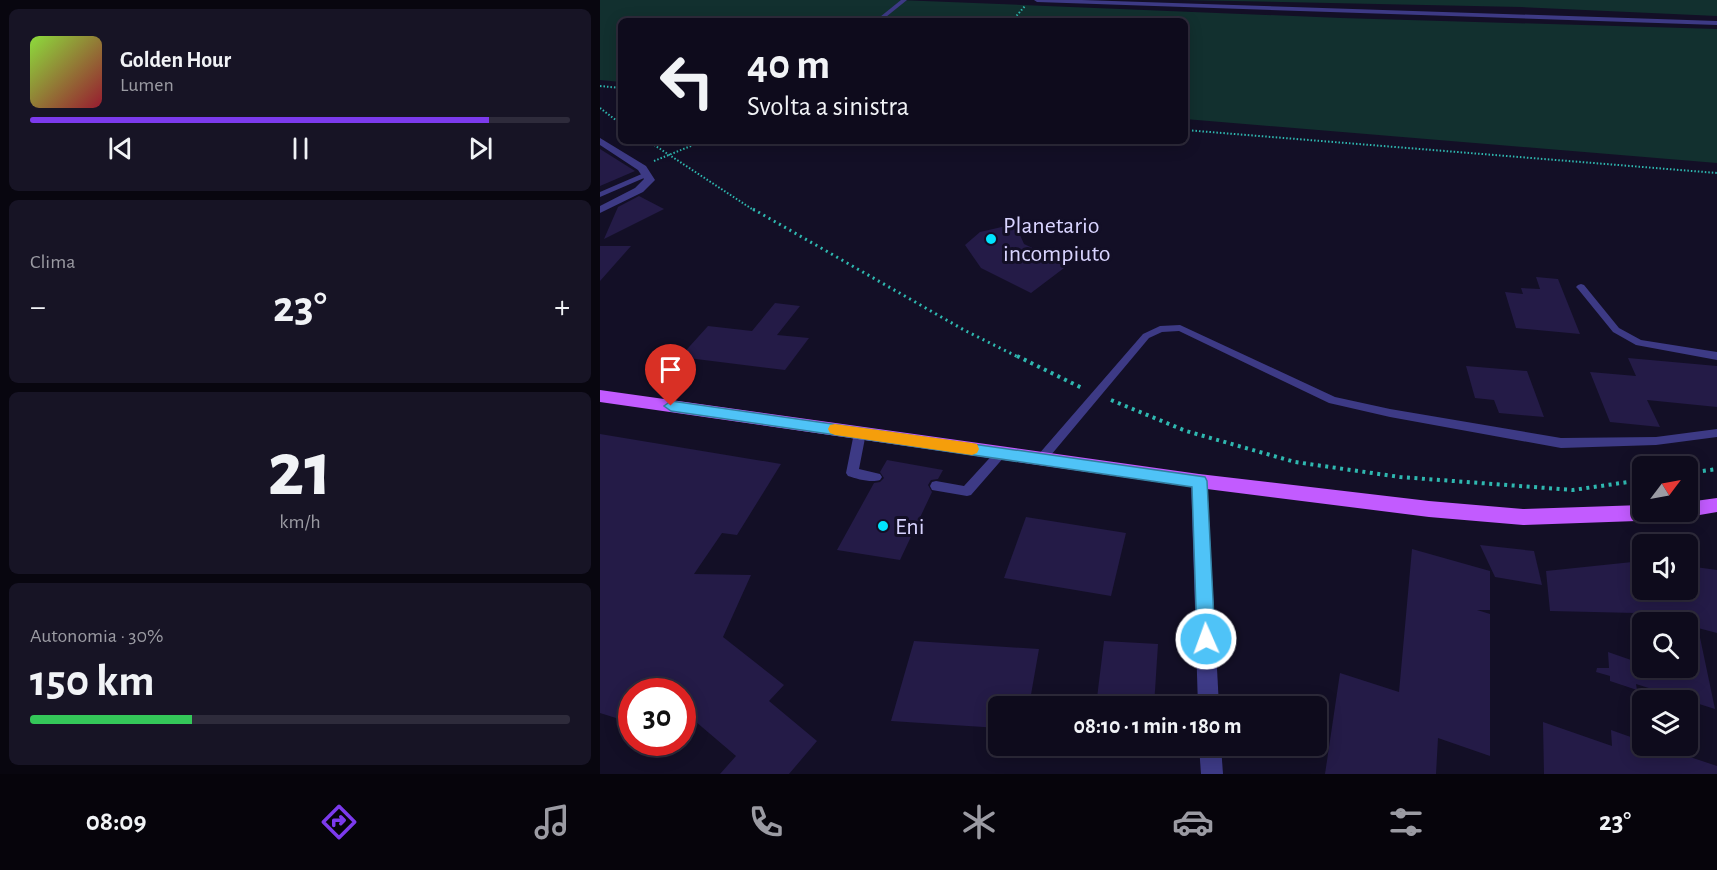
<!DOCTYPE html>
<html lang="it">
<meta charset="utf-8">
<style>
:root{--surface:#0e0b1c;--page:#171425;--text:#f1f3f6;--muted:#9b9ba3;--line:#2e2b3b;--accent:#7c3aed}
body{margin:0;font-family:"Alegreya Sans",sans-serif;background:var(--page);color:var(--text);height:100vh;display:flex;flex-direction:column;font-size:22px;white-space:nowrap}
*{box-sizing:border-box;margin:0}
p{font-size:20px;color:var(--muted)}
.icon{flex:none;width:33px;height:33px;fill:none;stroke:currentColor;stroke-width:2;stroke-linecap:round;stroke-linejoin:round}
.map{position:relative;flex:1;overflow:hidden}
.panel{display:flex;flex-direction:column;gap:9px;padding:9px;background:#08060f;width:600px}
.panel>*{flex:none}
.top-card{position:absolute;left:18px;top:18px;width:570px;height:126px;border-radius:9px;box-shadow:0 3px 15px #0003,0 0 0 2px var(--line);background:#0e0b1c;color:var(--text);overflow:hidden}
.needle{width:39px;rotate:58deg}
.controls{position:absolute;left:1032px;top:456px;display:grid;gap:12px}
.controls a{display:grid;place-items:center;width:66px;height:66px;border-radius:9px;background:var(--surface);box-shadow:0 3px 15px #0003,0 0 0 2px var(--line);font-size:30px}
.speed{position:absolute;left:18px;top:678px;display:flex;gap:12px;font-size:30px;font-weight:700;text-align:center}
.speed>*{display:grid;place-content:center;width:78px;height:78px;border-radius:50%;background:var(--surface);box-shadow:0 3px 15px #0003,0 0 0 2px var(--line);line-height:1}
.speed .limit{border:9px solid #d22;background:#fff;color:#111}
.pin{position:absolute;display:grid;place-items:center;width:51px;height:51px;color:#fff;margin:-62px -26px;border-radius:50% 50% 50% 0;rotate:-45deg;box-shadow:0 0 6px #0007}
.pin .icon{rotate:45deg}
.me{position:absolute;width:66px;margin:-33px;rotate:358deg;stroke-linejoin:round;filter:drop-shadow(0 0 4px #0008)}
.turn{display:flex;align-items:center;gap:21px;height:126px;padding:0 30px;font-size:27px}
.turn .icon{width:78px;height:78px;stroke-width:2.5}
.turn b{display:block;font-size:42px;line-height:51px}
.big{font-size:45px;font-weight:600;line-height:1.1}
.panel .tile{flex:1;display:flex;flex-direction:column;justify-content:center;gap:9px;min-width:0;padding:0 21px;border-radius:9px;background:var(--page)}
.panel .dial{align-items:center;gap:0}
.dial b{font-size:78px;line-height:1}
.song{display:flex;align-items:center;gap:18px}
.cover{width:72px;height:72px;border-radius:9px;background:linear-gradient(135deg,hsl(90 70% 55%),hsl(350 70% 35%))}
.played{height:6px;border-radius:3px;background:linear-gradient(90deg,var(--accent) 85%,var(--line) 85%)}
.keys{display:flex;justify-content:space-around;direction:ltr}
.heat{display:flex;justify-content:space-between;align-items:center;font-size:33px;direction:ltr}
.charge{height:9px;border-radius:4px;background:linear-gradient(90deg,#34c759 30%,var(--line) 0)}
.trip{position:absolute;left:388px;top:696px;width:339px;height:60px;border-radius:9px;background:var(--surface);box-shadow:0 3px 15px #0003,0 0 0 2px var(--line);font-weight:600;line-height:60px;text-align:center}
.tab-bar{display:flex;height:96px;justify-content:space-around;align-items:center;background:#06040b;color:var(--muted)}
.tab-bar .icon{width:42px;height:42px}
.tab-bar .selected{color:var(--accent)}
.tab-bar b{font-size:27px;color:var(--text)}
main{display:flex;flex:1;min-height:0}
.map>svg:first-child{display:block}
.green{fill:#12302f}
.building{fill:#241b47}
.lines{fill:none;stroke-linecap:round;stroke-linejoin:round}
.path-far2{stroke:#2fb8b0;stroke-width:2;stroke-dasharray:1.5 2;stroke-linecap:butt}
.path-far1{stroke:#2fb8b0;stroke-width:3;stroke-dasharray:2 4;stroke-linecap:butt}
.path{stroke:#2fb8b0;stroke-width:4;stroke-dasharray:3 4.5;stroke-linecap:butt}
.lane{fill:#3d3a85;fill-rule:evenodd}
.street{fill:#3d3a85;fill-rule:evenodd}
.primary{fill:#c25bff;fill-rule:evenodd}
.route{fill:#4fc3f7;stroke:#337fa1;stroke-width:1.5}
.slow{fill:#f59e0b}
.poi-dot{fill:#00e5ff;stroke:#130f26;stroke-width:2}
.labels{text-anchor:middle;stroke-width:6;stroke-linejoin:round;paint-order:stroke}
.poi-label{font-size:24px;fill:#d9d4ff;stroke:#130f26;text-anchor:start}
</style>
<main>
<section class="panel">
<div class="tile">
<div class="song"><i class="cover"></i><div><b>Golden Hour</b><p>Lumen</p></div></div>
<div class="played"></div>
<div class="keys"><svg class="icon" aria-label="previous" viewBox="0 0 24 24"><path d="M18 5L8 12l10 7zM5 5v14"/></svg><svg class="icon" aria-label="pause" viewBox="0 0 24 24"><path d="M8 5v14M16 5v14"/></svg><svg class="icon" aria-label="next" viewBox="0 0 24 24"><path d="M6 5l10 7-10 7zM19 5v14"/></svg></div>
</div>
<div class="tile"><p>Clima</p>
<div class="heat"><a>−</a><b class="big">23°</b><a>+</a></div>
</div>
<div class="tile dial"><b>21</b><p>km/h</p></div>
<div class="tile"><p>Autonomia · 30%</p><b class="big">150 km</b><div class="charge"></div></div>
</section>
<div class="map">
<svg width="1117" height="774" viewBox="0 0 1117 774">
<rect width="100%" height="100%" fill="#130f26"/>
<g class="green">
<path d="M 0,0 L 299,0 L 741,18 L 1117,29 L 1117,163 L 585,119 L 585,21 L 21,21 L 21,82 L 0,80 Z"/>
<path d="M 581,0 L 1117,0 L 1117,16 L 921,7 Z"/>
</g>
<g class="building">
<path d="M 0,149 L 35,171 L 0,186 Z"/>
<path d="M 39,196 L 64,209 L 4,239 L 18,207 Z"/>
<path d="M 406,226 L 416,226 L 424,244 L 468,265 L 431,293 L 381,268 L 365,245 L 380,232 Z"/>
<path d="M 0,246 L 31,246 L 0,281 Z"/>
<path d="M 936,277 L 958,279 L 980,334 L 916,328 L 905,292 L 923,294 L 921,288 L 940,289 Z"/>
<path d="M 175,303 L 200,306 L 177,335 L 209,338 L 185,370 L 80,357 L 108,326 L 152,331 Z"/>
<path d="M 1028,358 L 1117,366 L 1117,407 L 1047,400 L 1060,427 L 1010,422 L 990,372 L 1036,376 Z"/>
<path d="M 866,366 L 927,371 L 944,417 L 899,413 L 894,400 L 875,398 Z"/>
<path d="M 0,434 L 181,464 L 137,535 L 122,533 L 94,574 L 151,575 L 123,637 L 184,685 L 169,701 L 217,741 L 189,774 L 120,774 L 136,756 L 82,710 L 82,692 L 32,692 L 32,723 L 0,713 Z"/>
<path d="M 287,460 L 343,470 L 338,479 L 331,480 L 328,485 L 332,492 L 300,560 L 237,550 L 274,483 L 280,482 L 284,478 L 280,472 Z"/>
<path d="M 426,517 L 526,533 L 511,596 L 404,578 Z"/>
<path d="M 880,545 L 934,551 L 942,585 L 895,577 Z"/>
<path d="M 812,549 L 890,571 L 890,610 L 877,610 L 890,614 L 890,756 L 838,738 L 836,774 L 725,774 L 740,673 L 799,692 Z"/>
<path d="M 1042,561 L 1042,590 L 1088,590 L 1088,566 L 1117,570 L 1117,633 L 1098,628 L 1115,709 L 1036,684 L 1037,690 L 1010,681 L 1010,676 L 996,672 L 997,668 L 1009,668 L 1008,652 L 1034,661 L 1034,668 L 1088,668 L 1088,622 L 1084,622 L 1079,614 L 950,611 L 946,571 Z"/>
<path d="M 314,641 L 439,649 L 429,706 L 399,706 L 399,728 L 291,721 Z"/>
<path d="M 504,641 L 558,644 L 554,706 L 496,706 Z"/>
<path d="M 943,722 L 1012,746 L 1011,730 L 1042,741 L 1042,746 L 1057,746 L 1117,766 L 1117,774 L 944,774 Z"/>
</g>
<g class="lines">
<g class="path-far2">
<path d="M 412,21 L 425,6"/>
<path d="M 0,86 L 21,88"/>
<path d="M 0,108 L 21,124"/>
<path d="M 585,130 L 1117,173"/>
<path d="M 48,141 L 155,211"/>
<path d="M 54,161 L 103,141"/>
</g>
<path class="path-far1" d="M 153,209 L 364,330 L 420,358"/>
<g class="path">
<path d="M 417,356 L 482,388"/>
<path d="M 511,400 L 586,431 L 695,462 L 800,477 L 973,490 L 1042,480"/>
<path d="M 1088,473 L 1117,469"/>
</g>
<g class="lane">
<path d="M 301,0 L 307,0 L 281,21 L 275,21 Z"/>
<path d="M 434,0 L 482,0 L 1117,21 L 1117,25 L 437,2 Z"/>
<path d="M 44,173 L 51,175 L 0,197 L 0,192 Z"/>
<path d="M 981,284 L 984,285 L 1019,328 L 1041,340 L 1117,352 L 1117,360 L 1036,345 L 1013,332 L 978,289 L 976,287 L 978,285 Z"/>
<path d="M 580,325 L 735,397 L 790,409 L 961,438 L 1056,437 L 1117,429 L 1117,437 L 1056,445 L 961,448 L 790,417 L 729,403 L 579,331 L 562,332 L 549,338 L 446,461 L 442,463 L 438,461 L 436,458 L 438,455 L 543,334 L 560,326 Z"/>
<path d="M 260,429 L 264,430 L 266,433 L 259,469 L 280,474 L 282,477 L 280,480 C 271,483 257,479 248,476 L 246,473 L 254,433 L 256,430 Z"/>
<path d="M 401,448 L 405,450 L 407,453 L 405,456 L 371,495 L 367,496 L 332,490 L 330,486 L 332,482 L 336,481 L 364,486 L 397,450 Z"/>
</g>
<g class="street">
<path d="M 0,138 L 46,166 L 55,180 L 43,192 L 0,213 L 0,206 L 35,188 L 44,179 L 38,170 L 0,145 Z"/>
<path d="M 599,474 L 605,476 L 607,481 L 619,706 L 598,706 L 591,481 L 593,476 Z"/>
<path d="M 599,746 L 621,746 L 623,774 L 601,774 Z"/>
</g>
<g class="primary">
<path d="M 0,390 L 599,474 L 829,501 L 923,509 L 1042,505 L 1042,512 L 1074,512 L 1071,517 L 1065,520 L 923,525 L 829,517 L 599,488 L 0,402 Z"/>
<path d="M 1117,498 L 1117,512 L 1088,517 L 1080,512 L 1088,512 L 1088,502 Z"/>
</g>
</g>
<path class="route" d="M 71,401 L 605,477 L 607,481 L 615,639 L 612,645 L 606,648 L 600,645 L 597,639 L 592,487 L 71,411 L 64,406 Z"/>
<path class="slow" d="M 235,424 L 372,443 L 377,444 L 379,449 L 377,453 L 372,455 L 235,435 L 230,433 L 228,429 L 230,425 Z"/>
<g class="poi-dot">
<circle cx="391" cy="239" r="6"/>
<circle cx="283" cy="526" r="6"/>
</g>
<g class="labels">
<g class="poi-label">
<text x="403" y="233">Planetario<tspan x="403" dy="28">incompiuto</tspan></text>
<text x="295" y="534">Eni</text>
</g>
</g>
</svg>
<div class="controls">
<a><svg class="needle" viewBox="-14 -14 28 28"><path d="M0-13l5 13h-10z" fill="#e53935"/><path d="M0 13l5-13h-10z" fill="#9b9ba3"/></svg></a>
<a><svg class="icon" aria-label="sound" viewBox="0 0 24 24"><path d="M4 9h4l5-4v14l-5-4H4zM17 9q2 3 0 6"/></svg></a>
<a><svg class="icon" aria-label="search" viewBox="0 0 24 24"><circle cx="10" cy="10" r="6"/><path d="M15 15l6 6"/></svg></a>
<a><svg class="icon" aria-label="layers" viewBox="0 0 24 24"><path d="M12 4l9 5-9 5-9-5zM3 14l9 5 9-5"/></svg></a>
</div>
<div class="speed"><div class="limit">30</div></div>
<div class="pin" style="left:71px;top:406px;background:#d93025"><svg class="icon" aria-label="arrive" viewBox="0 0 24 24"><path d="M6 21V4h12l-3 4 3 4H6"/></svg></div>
<svg class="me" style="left:606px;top:639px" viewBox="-20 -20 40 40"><circle r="17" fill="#4fc3f7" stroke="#fff" stroke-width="3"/><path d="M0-11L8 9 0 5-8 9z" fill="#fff"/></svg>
<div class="trip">08:10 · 1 min · 180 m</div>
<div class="top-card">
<div class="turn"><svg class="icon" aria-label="left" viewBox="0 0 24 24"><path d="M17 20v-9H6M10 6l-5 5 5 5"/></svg><div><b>40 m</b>Svolta a sinistra</div></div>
</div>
</div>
</main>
<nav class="tab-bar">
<b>08:09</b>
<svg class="icon selected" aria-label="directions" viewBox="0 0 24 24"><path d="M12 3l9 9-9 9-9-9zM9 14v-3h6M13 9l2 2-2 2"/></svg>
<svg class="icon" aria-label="music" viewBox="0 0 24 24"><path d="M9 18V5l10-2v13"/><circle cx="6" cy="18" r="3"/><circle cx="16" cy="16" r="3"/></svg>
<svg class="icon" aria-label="phone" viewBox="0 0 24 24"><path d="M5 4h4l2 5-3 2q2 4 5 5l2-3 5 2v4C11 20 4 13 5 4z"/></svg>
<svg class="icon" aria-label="climate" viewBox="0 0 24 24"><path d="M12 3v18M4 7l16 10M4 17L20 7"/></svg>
<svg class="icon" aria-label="car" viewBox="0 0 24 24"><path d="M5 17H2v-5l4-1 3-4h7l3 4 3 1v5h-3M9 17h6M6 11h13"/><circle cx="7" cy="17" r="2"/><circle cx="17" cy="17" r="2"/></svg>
<svg class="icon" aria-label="filters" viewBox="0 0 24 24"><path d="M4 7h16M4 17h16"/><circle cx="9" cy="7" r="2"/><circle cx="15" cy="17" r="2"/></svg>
<b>23°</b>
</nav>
